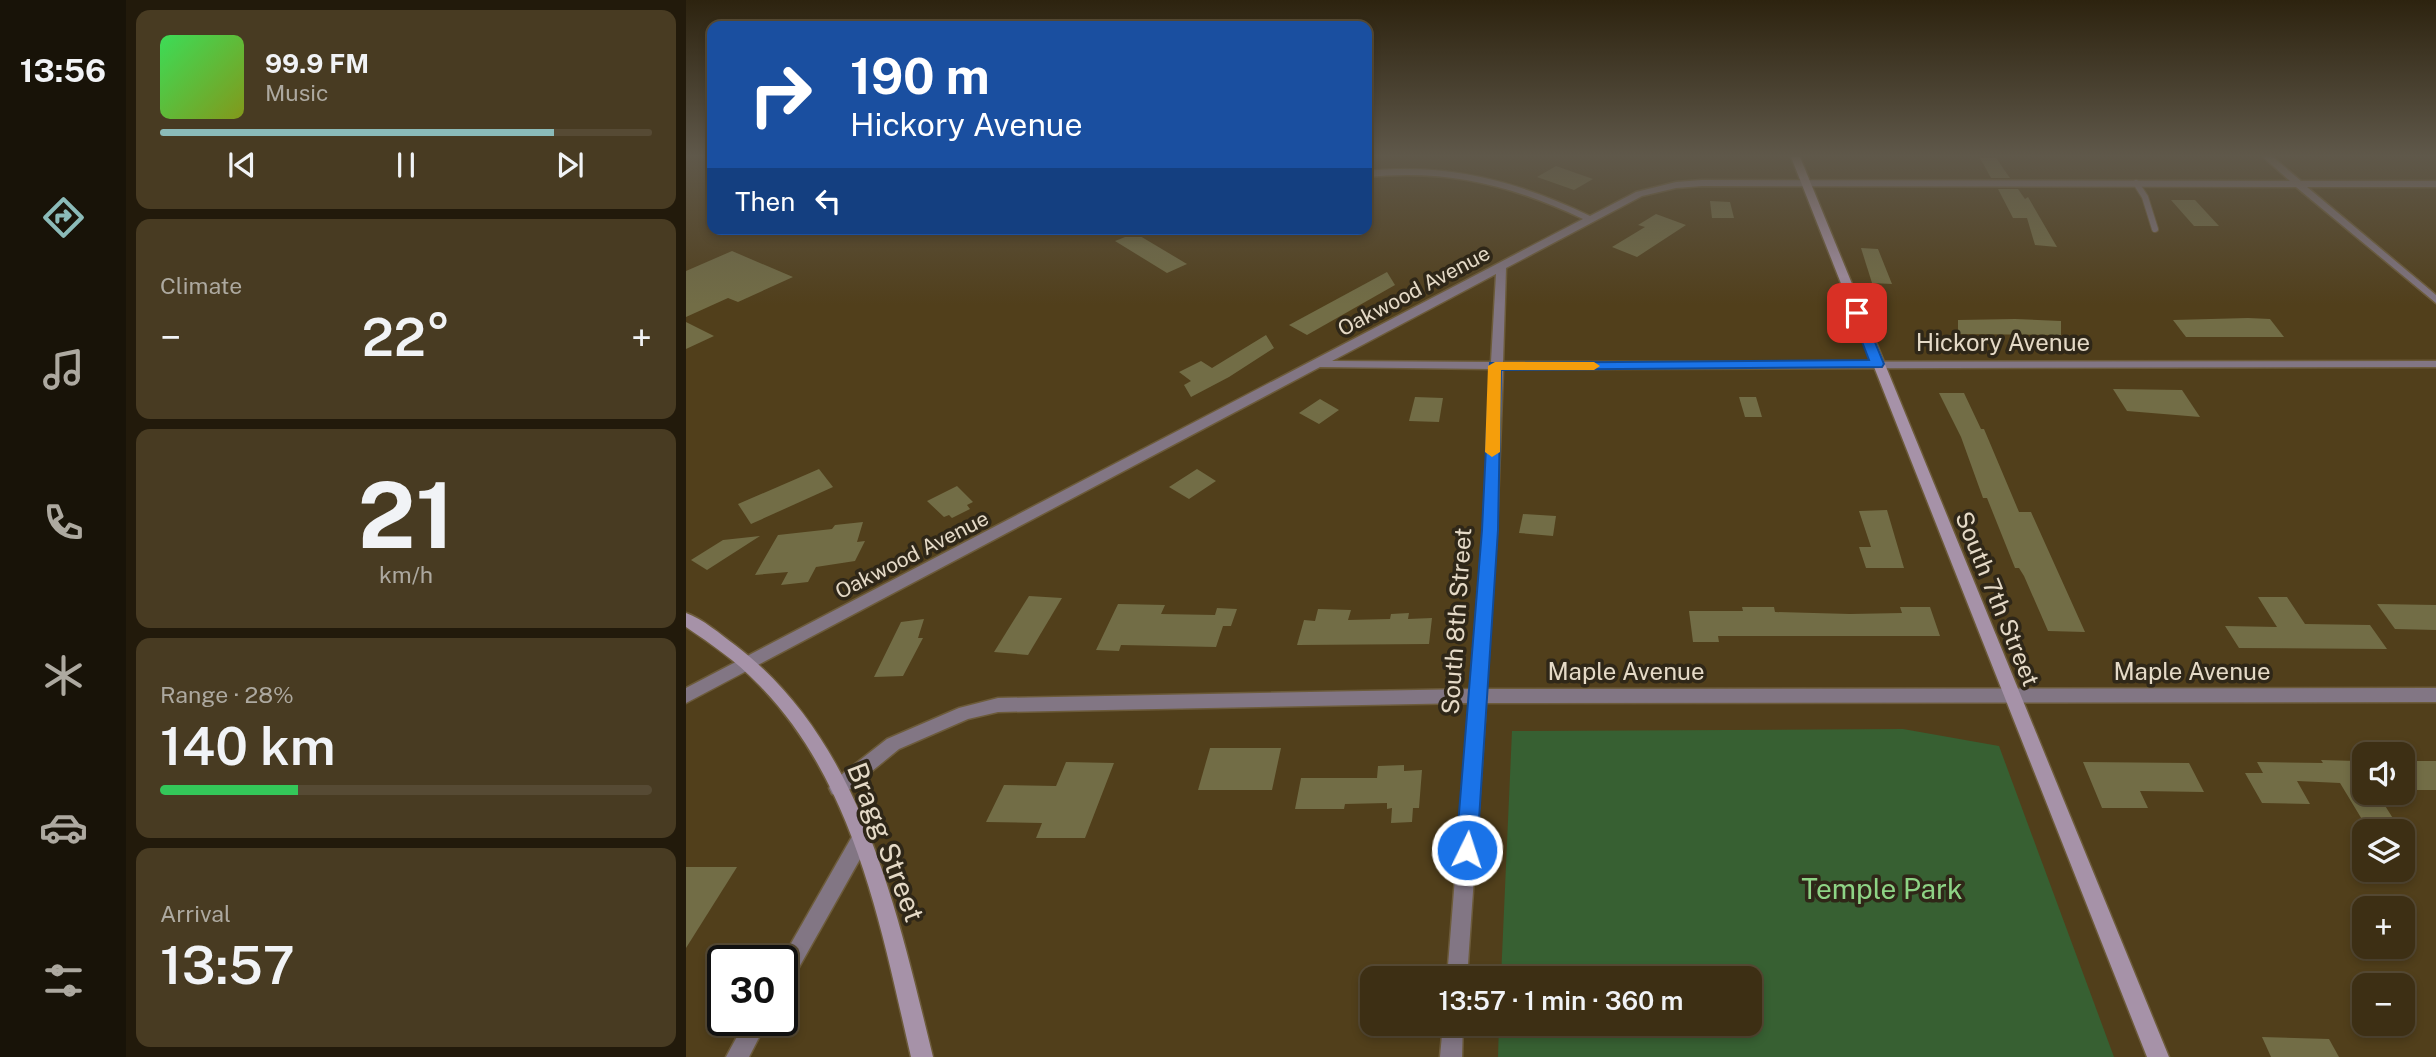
<!DOCTYPE html>
<meta charset="utf-8">
<style>
:root{--surface:#3d2f14;--page:#483b22;--text:#f1f3f6;--muted:#ada9a0;--line:#564a34;--accent:#8bbbb9}
body{margin:0;font-family:"Public Sans",sans-serif;background:var(--page);color:var(--text);height:100vh;display:flex;flex-direction:column;font-size:26px;white-space:nowrap}
*{box-sizing:border-box;margin:0}
p{font-size:23px;color:var(--muted)}
.icon{flex:none;width:38px;height:38px;fill:none;stroke:currentColor;stroke-width:2;stroke-linecap:round;stroke-linejoin:round}
.map{position:relative;flex:1;overflow:hidden}
.drawer{display:flex;flex-direction:column;gap:10px;padding:10px;background:#221a0b;width:560px}
.drawer>*{flex:none}
.top-card{position:absolute;left:21px;top:21px;width:665px;height:214px;border-radius:14px;box-shadow:0 4px 10px #0003,0 0 0 2px var(--line);background:#1a4fa0;color:#fff;overflow:hidden}
.buttons{position:absolute;left:1666px;top:742px;display:grid;gap:14px}
.buttons a{display:grid;place-items:center;width:63px;height:63px;border-radius:14px;background:var(--surface);box-shadow:0 4px 10px #0003,0 0 0 2px var(--line);font-size:35px}
.speed{position:absolute;left:21px;top:945px;display:flex;gap:14px;font-size:35px;font-weight:700;text-align:center}
.speed>*{display:grid;place-content:center;width:91px;height:91px;border-radius:50%;background:var(--surface);box-shadow:0 4px 10px #0003,0 0 0 2px var(--line);line-height:1}
.speed .limit{border:4px solid #111;border-radius:10px;background:#fff;color:#111}
.pin{position:absolute;display:grid;place-items:center;width:60px;height:60px;color:#fff;margin:-30px;border-radius:14px;box-shadow:0 4px 10px #0006}
.me{position:absolute;width:77px;margin:-38px;rotate:4deg;stroke-linejoin:round;filter:drop-shadow(0 0 5px #0008)}
.turn{display:flex;align-items:center;gap:24px;height:147px;padding:0 28px;font-size:32px}
.turn .icon{width:91px;height:91px;stroke-width:2.5}
.turn b{display:block;font-size:49px;line-height:60px}
.then{display:flex;align-items:center;height:66px;padding:0 28px;background:#0003;gap:14px;font-size:26px}
.big{font-size:52px;font-weight:600;line-height:1.1}
.drawer .widget{flex:1;display:flex;flex-direction:column;justify-content:center;gap:10px;min-width:0;padding:0 24px;border-radius:14px;background:var(--page)}
.drawer .dial{align-items:center;gap:0}
.dial b{font-size:91px;line-height:1}
.song{display:flex;align-items:center;gap:21px}
.cover{width:84px;height:84px;border-radius:10px;background:linear-gradient(135deg,hsl(130 70% 55%),hsl(70 70% 35%))}
.played{height:7px;border-radius:4px;background:linear-gradient(90deg,var(--accent) 80%,var(--line) 80%)}
.keys{display:flex;justify-content:space-around;direction:ltr}
.heat{display:flex;justify-content:space-between;align-items:center;font-size:38px;direction:ltr}
.charge{height:10px;border-radius:5px;background:linear-gradient(90deg,#34c759 28%,var(--line) 0)}
.trip{position:absolute;left:674px;top:966px;width:402px;height:70px;border-radius:14px;background:var(--surface);box-shadow:0 4px 10px #0003,0 0 0 2px var(--line);font-weight:600;line-height:70px;text-align:center}
main{display:flex;flex:1;min-height:0}
.menu{display:flex;flex-direction:column;width:126px;justify-content:space-around;align-items:center;background:#181308;color:var(--muted)}
.menu .icon{width:49px;height:49px}
.menu .selected{color:var(--accent)}
.menu b{font-size:32px;color:var(--text)}
.map>svg:first-child{display:block}
.green{fill:#376032}
.building{fill:#726d46}
.lines{fill:none;stroke-linecap:round;stroke-linejoin:round}
.lane-casing{stroke:#6c5b3a;stroke-width:8}
.street-casing{stroke:#6c5b3a;stroke-width:3}
.secondary-casing{stroke:#6c5b3a;stroke-width:3}
.lane{stroke:#827684;stroke-width:6}
.street{fill:#827684;fill-rule:evenodd}
.secondary{fill:#a692a8;fill-rule:evenodd}
.route{fill:#1a73e8;stroke:#114b97;stroke-width:2}
.slow{fill:#f59e0b}
.labels{text-anchor:middle;stroke-width:7;stroke-linejoin:round;paint-order:stroke}
.far-street-label{font-size:21px;fill:#e5dac7;stroke:#2f2718}
.street-label{font-size:24px;fill:#e5dac7;stroke:#2f2718}
.near-street-label{font-size:28px;fill:#e5dac7;stroke:#2f2718}
.near-park-label{font-size:28px;fill:#8ed485;stroke:#2f2718}
</style>
<main>
<nav class="menu">
<b>13:56</b>
<svg class="icon selected" aria-label="directions" viewBox="0 0 24 24"><path d="M12 3l9 9-9 9-9-9zM9 14v-3h6M13 9l2 2-2 2"/></svg>
<svg class="icon" aria-label="music" viewBox="0 0 24 24"><path d="M9 18V5l10-2v13"/><circle cx="6" cy="18" r="3"/><circle cx="16" cy="16" r="3"/></svg>
<svg class="icon" aria-label="phone" viewBox="0 0 24 24"><path d="M5 4h4l2 5-3 2q2 4 5 5l2-3 5 2v4C11 20 4 13 5 4z"/></svg>
<svg class="icon" aria-label="climate" viewBox="0 0 24 24"><path d="M12 3v18M4 7l16 10M4 17L20 7"/></svg>
<svg class="icon" aria-label="car" viewBox="0 0 24 24"><path d="M5 17H2v-5l4-1 3-4h7l3 4 3 1v5h-3M9 17h6M6 11h13"/><circle cx="7" cy="17" r="2"/><circle cx="17" cy="17" r="2"/></svg>
<svg class="icon" aria-label="filters" viewBox="0 0 24 24"><path d="M4 7h16M4 17h16"/><circle cx="9" cy="7" r="2"/><circle cx="15" cy="17" r="2"/></svg>
</nav>
<section class="drawer">
<div class="widget">
<div class="song"><i class="cover"></i><div><b>99.9 FM</b><p>Music</p></div></div>
<div class="played"></div>
<div class="keys"><svg class="icon" aria-label="previous" viewBox="0 0 24 24"><path d="M18 5L8 12l10 7zM5 5v14"/></svg><svg class="icon" aria-label="pause" viewBox="0 0 24 24"><path d="M8 5v14M16 5v14"/></svg><svg class="icon" aria-label="next" viewBox="0 0 24 24"><path d="M6 5l10 7-10 7zM19 5v14"/></svg></div>
</div>
<div class="widget"><p>Climate</p>
<div class="heat"><a>−</a><b class="big">22°</b><a>+</a></div>
</div>
<div class="widget dial"><b>21</b><p>km/h</p></div>
<div class="widget"><p>Range · 28%</p><b class="big">140 km</b><div class="charge"></div></div>
<div class="widget"><p>Arrival</p><b class="big">13:57</b></div>
</section>
<div class="map">
<svg width="1750" height="1057" viewBox="0 0 1750 1057">
<rect width="100%" height="100%" fill="#513f1b"/>
<path class="green" d="M 1217,729 L 1313,746 L 1428,1057 L 812,1057 L 813,1024 L 1064,1024 L 1064,978 L 815,978 L 826,731 Z"/>
<g class="building">
<path d="M 1294,158 L 1310,158 L 1324,178 L 1305,178 Z"/>
<path d="M 870,166 L 907,179 L 888,190 L 851,177 Z"/>
<path d="M 1312,189 L 1332,189 L 1339,199 L 1342,197 L 1371,247 L 1349,245 L 1341,218 L 1327,218 Z"/>
<path d="M 1485,200 L 1509,200 L 1533,226 L 1508,226 Z"/>
<path d="M 1024,201 L 1044,202 L 1048,218 L 1026,218 Z"/>
<path d="M 970,214 L 1000,225 L 951,257 L 926,247 L 959,227 L 952,225 Z"/>
<path d="M 449,233 L 501,264 L 481,273 L 429,241 Z"/>
<path d="M 1175,248 L 1192,249 L 1206,284 L 1186,283 Z"/>
<path d="M 46,251 L 107,277 L 52,302 L 42,298 L 0,317 L 0,271 Z"/>
<path d="M 701,272 L 709,285 L 621,335 L 603,325 Z"/>
<path d="M 1562,318 L 1584,319 L 1598,337 L 1500,337 L 1487,320 Z"/>
<path d="M 1329,319 L 1375,321 L 1375,335 L 1272,334 L 1272,320 Z"/>
<path d="M 0,322 L 28,336 L 0,349 Z"/>
<path d="M 580,335 L 588,348 L 543,377 L 505,397 L 498,385 L 505,381 L 493,372 L 515,361 L 526,368 Z"/>
<path d="M 1427,389 L 1496,390 L 1514,417 L 1441,411 Z"/>
<path d="M 1253,393 L 1278,393 L 1295,429 L 1298,429 L 1333,512 L 1345,512 L 1399,632 L 1362,631 L 1338,576 L 1333,568 L 1329,568 L 1301,498 L 1297,498 L 1275,437 Z"/>
<path d="M 729,397 L 757,398 L 753,422 L 723,421 Z"/>
<path d="M 1053,397 L 1070,397 L 1076,417 L 1059,417 Z"/>
<path d="M 634,399 L 653,410 L 633,424 L 613,413 Z"/>
<path d="M 133,469 L 147,487 L 65,524 L 52,504 Z"/>
<path d="M 511,469 L 530,481 L 503,499 L 483,487 Z"/>
<path d="M 271,486 L 287,502 L 281,505 L 284,509 L 266,518 L 263,515 L 258,517 L 241,501 Z"/>
<path d="M 1201,510 L 1218,568 L 1180,568 L 1173,547 L 1185,547 L 1173,511 Z"/>
<path d="M 837,514 L 870,516 L 867,536 L 833,533 Z"/>
<path d="M 177,522 L 171,542 L 179,541 L 169,561 L 130,567 L 122,582 L 95,585 L 102,572 L 69,575 L 92,535 L 146,529 L 149,525 Z"/>
<path d="M 74,536 L 21,570 L 5,560 L 37,540 Z"/>
<path d="M 343,596 L 376,598 L 342,655 L 308,652 Z"/>
<path d="M 1572,597 L 1601,597 L 1619,624 L 1684,625 L 1701,649 L 1553,648 L 1539,626 L 1591,627 Z"/>
<path d="M 432,604 L 479,605 L 475,614 L 529,615 L 531,608 L 551,609 L 545,626 L 537,626 L 530,647 L 435,645 L 433,651 L 410,650 Z"/>
<path d="M 1691,604 L 1750,605 L 1750,630 L 1709,629 Z"/>
<path d="M 1056,607 L 1088,607 L 1089,612 L 1164,614 L 1216,613 L 1214,607 L 1244,607 L 1254,636 L 1032,636 L 1033,642 L 1007,642 L 1003,611 L 1057,611 Z"/>
<path d="M 632,609 L 665,610 L 662,620 L 704,619 L 705,614 L 723,613 L 722,619 L 746,618 L 743,644 L 611,645 L 618,620 L 629,621 Z"/>
<path d="M 238,619 L 232,638 L 237,638 L 217,676 L 188,677 L 215,622 Z"/>
<path d="M 1717,741 L 1730,761 L 1750,761 L 1750,790 L 1727,790 L 1717,774 Z"/>
<path d="M 524,748 L 595,748 L 586,790 L 512,790 Z"/>
<path d="M 1635,760 L 1671,761 L 1678,773 L 1678,793 L 1691,793 L 1715,831 L 1683,831 L 1654,783 L 1611,781 L 1624,804 L 1576,803 L 1559,773 L 1577,773 L 1571,762 L 1637,763 Z"/>
<path d="M 380,762 L 428,763 L 399,838 L 350,838 L 356,823 L 300,822 L 318,785 L 370,786 Z"/>
<path d="M 1397,762 L 1503,763 L 1518,792 L 1454,791 L 1462,808 L 1416,808 Z"/>
<path d="M 718,765 L 718,771 L 736,770 L 733,808 L 727,808 L 726,822 L 705,823 L 706,808 L 701,809 L 701,803 L 659,804 L 658,809 L 609,809 L 615,778 L 691,778 L 692,766 Z"/>
<path d="M 0,867 L 51,867 L 0,948 Z"/>
<path d="M 1576,1037 L 1643,1039 L 1653,1057 L 1585,1057 Z"/>
</g>
<g class="lines">
<defs>
<path id="lane" d="M 1450,183 L 1459,197 L 1469,229"/>
<g id="street">
<path d="M 1577,157 L 1587,157 L 1615,181 L 1750,181 L 1750,187 L 1621,187 L 1750,295 L 1750,303 L 1610,187 L 1016,186 L 990,188 L 956,196 L 820,268 L 817,362 L 1750,361 L 1750,367 L 817,369 L 811,530 L 800,689 L 1750,688 L 1750,702 L 800,703 L 781,978 L 761,978 L 783,703 L 312,712 L 282,719 L 213,749 L 158,794 L 152,796 L 146,794 L 143,788 L 146,782 L 201,739 L 273,708 L 312,698 L 784,689 L 797,530 L 805,369 L 634,367 L 0,703 L 0,688 L 897,219 C 825,185 761,169 681,177 L 681,171 C 763,163 831,181 904,216 L 950,192 L 990,182 L 1016,180 L 1604,181 ZM 810,274 L 805,362 L 646,361 Z"/>
<path d="M 175,830 L 182,833 L 184,839 L 182,845 L 103,985 L 96,988 L 95,961 L 168,833 Z"/>
<path d="M 60,1020 L 82,1020 L 63,1057 L 40,1057 Z"/>
<path d="M 757,1024 L 777,1024 L 776,1057 L 754,1057 Z"/>
</g>
<g id="secondary">
<path d="M 1105,157 L 1114,157 L 1483,1057 L 1461,1057 Z"/>
<path d="M 0,613 C 17,619 34,634 49,645 C 176,741 211,911 247,1057 L 225,1057 C 195,928 169,781 71,683 C 50,661 25,644 0,627 Z"/>
</g>
</defs>
<use href="#lane" class="lane-casing"/>
<use href="#street" class="street-casing"/>
<use href="#secondary" class="secondary-casing"/>
<use href="#lane" class="lane"/>
<use href="#street" class="street"/>
<use href="#secondary" class="secondary"/>
</g>
<linearGradient id="sky" x2="0" y2="1"><stop stop-color="#2d230f"/><stop offset="0.51" stop-color="#5f584a"/><stop offset="1" stop-color="#5f584a" stop-opacity="0"/></linearGradient>
<rect width="1750" height="305" fill="url(#sky)"/>
<path class="route" d="M 1171,309 L 1177,313 L 1198,364 L 1196,367 L 815,370 L 812,530 L 791,850 L 788,857 L 781,860 L 773,857 L 770,850 L 796,530 L 804,363 L 1183,360 L 1165,313 Z"/>
<path class="slow" d="M 809,362 L 908,362 L 914,366 L 908,370 L 815,370 L 814,452 L 806,457 L 799,452 L 802,366 Z"/>
<g class="labels">
<g class="far-street-label">
<text transform="translate(728 291) rotate(-28)" y="7">Oakwood Avenue</text>
<text transform="translate(226 555) rotate(-27)" y="7">Oakwood Avenue</text>
</g>
<g class="street-label">
<text x="1317" y="351">Hickory Avenue</text>
<text transform="translate(1311 599) rotate(68)" y="8">South 7th Street</text>
<text transform="translate(771 621) rotate(-86)" y="8">South 8th Street</text>
<text x="940" y="680">Maple Avenue</text>
<text x="1506" y="680">Maple Avenue</text>
</g>
<g class="near-street-label">
<text transform="translate(200 842) rotate(69)" y="10">Bragg Street</text>
</g>
<g class="near-park-label">
<text x="1196" y="899">Temple Park</text>
</g>
</g>
</svg>
<div class="buttons">
<a><svg class="icon" aria-label="sound" viewBox="0 0 24 24"><path d="M4 9h4l5-4v14l-5-4H4zM17 9q2 3 0 6"/></svg></a>
<a><svg class="icon" aria-label="layers" viewBox="0 0 24 24"><path d="M12 4l9 5-9 5-9-5zM3 14l9 5 9-5"/></svg></a>
<a>+</a>
<a>−</a>
</div>
<div class="speed"><div class="limit">30</div></div>
<div class="pin" style="left:1171px;top:313px;background:#d93025"><svg class="icon" aria-label="arrive" viewBox="0 0 24 24"><path d="M6 21V4h12l-3 4 3 4H6"/></svg></div>
<svg class="me" style="left:781px;top:850px" viewBox="-20 -20 40 40"><circle r="17" fill="#1a73e8" stroke="#fff" stroke-width="3"/><path d="M0-11L8 9 0 5-8 9z" fill="#fff"/></svg>
<div class="trip">13:57 · 1 min · 360 m</div>
<div class="top-card">
<div class="turn"><svg class="icon" aria-label="right" viewBox="0 0 24 24"><path d="M7 20v-9h11M14 6l5 5-5 5"/></svg><div><b>190 m</b>Hickory Avenue</div></div>
<div class="then">Then<svg class="icon" aria-label="left" viewBox="0 0 24 24"><path d="M17 20v-9H6M10 6l-5 5 5 5"/></svg></div>
</div>
</div>
</main>
